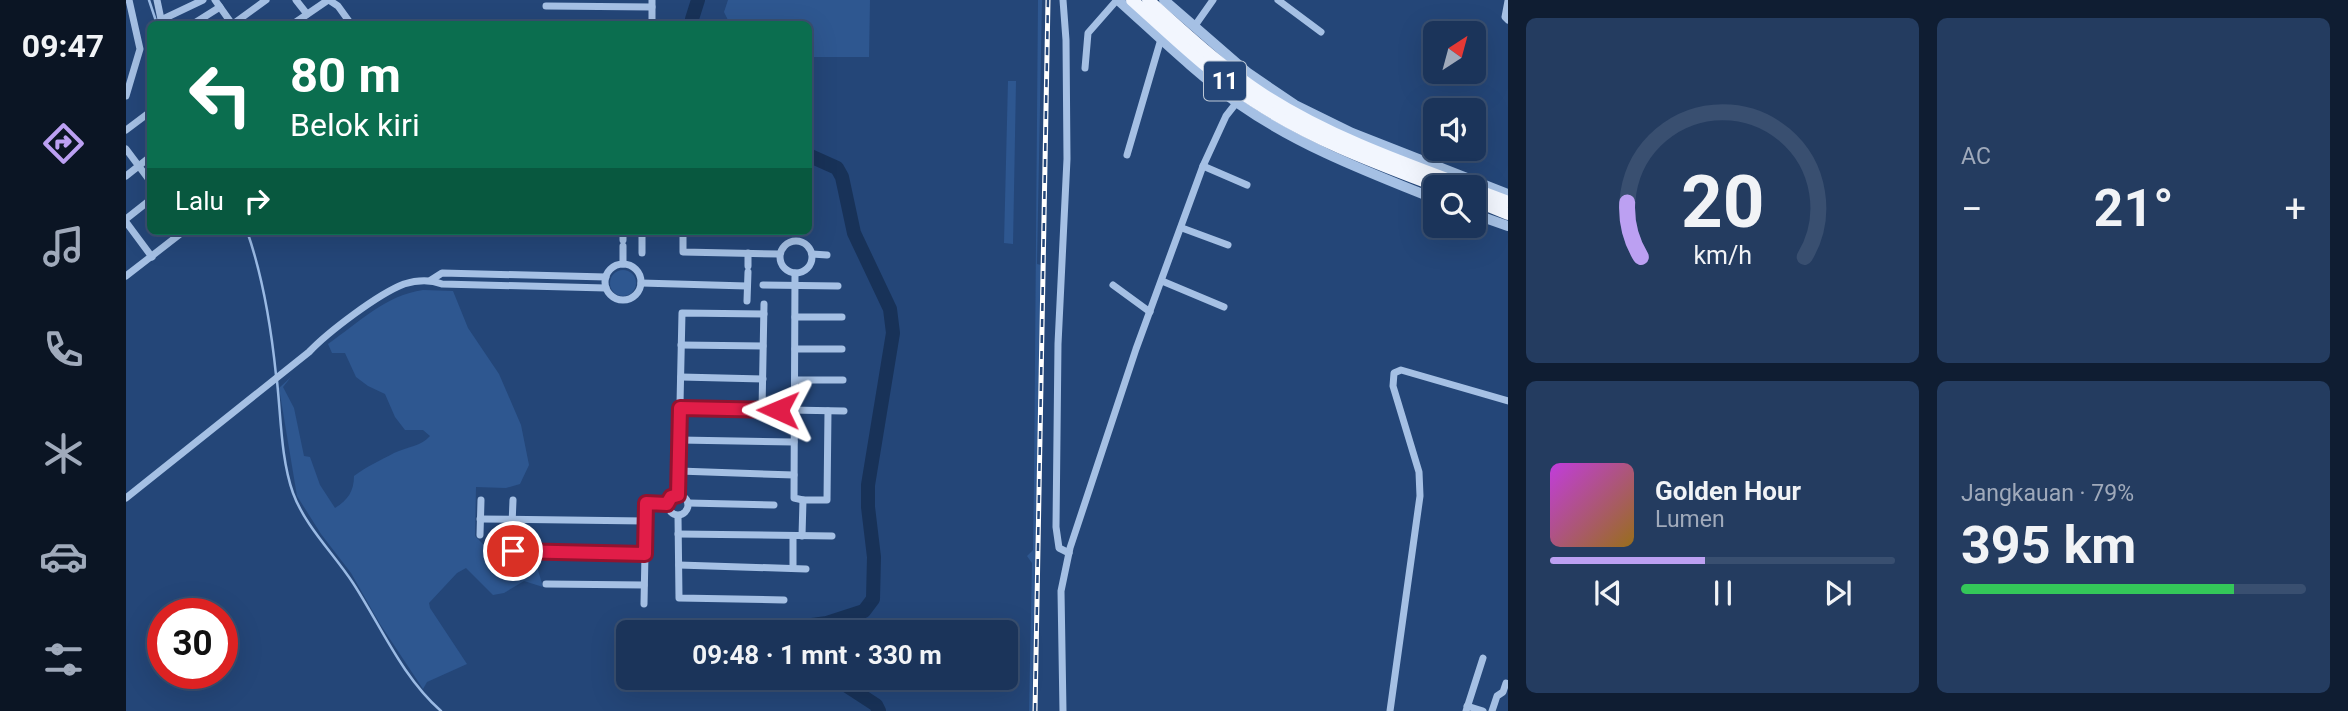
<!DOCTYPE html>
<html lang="id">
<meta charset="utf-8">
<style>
:root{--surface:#1b345a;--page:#243c60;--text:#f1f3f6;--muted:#a0aabb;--line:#394f70;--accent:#bca0f2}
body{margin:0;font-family:Roboto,sans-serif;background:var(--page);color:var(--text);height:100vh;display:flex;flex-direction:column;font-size:26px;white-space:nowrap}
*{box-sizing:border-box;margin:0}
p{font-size:23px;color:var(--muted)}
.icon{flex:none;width:38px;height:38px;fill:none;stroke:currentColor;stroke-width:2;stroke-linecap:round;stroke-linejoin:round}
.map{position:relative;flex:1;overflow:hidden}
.details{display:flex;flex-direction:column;gap:18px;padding:18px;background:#0f1d32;width:840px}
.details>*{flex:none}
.guide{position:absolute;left:21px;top:21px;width:665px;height:214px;border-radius:10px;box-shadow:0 7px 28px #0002,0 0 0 2px var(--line);background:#0b6e4f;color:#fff;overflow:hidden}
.needle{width:46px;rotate:36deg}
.controls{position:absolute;left:1297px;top:21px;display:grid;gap:14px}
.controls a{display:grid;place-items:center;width:63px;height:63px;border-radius:10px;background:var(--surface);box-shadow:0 7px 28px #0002,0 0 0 2px var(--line);font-size:35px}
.speed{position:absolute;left:21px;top:598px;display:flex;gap:14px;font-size:35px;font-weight:700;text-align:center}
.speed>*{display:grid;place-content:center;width:91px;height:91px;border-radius:50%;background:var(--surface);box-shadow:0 7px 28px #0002,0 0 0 2px var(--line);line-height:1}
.speed .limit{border:10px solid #d22;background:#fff;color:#111}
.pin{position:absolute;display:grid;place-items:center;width:60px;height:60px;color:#fff;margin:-30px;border:4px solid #fff;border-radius:50%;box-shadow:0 2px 7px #0007}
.me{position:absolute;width:77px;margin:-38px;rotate:271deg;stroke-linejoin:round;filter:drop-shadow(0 0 5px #0008)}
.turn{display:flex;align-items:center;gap:24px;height:147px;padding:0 28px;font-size:32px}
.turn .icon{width:91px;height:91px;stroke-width:2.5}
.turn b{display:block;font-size:49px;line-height:60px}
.then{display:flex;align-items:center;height:66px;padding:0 28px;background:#0003;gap:14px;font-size:26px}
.big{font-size:52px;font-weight:700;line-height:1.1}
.details .widget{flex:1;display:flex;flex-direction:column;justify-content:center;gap:10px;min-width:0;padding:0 24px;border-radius:10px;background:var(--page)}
.details .dial{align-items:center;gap:0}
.dial svg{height:182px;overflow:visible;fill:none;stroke:var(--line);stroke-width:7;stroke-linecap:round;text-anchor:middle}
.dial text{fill:var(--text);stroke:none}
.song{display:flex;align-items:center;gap:21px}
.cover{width:84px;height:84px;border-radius:10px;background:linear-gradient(135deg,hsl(290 70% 55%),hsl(40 70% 35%))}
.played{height:7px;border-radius:4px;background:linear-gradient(90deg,var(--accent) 45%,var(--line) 45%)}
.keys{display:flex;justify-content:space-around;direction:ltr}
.heat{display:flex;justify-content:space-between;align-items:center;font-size:38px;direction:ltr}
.charge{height:10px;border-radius:5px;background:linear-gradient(90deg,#34c759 79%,var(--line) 0)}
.details .tiles{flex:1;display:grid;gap:18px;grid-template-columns:repeat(2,1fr)}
.trip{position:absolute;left:490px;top:620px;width:402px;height:70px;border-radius:10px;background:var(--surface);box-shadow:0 7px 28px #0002,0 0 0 2px var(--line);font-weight:700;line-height:70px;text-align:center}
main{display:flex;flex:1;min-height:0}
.menu{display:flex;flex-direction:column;width:126px;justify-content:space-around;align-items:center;background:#0b1524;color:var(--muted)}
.menu .icon{width:49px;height:49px}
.menu .selected{color:var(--accent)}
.menu b{font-size:32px;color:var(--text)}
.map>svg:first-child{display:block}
.green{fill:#2e5790}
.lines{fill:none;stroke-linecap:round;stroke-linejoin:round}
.stream{stroke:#9abae4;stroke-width:2.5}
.river{stroke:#183258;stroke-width:14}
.minor{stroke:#a5c0e4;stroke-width:7}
.tertiary{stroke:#a5c0e4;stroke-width:10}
.trunk{stroke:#f2f6fe;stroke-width:12}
.rail-casing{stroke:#fff;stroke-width:5}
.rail{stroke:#244678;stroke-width:2.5;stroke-dasharray:8;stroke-linecap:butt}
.route-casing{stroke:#92132f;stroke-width:18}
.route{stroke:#e11d48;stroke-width:12}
.labels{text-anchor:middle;stroke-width:7;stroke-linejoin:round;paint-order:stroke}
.shield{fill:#244678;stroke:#bdc8d6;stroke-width:2}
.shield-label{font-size:23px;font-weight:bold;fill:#fff}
</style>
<main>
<nav class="menu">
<b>09:47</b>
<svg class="icon selected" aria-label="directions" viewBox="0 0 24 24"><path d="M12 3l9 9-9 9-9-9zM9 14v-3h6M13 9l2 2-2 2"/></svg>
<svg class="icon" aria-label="music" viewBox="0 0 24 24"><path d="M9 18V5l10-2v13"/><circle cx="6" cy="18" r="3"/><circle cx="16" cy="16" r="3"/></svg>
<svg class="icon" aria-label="phone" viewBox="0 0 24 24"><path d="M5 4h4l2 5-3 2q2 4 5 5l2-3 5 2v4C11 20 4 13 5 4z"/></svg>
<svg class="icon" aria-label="climate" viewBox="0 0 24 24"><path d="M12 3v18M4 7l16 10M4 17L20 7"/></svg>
<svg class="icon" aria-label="car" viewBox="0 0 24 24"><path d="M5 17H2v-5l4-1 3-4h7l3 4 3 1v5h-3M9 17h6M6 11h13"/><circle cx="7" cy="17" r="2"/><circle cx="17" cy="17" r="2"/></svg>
<svg class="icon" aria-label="filters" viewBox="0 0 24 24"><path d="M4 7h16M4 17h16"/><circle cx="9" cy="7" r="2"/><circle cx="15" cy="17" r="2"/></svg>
</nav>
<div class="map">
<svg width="1382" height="711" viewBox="0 0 1382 711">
<rect width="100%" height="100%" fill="#244678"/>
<g class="green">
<path d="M 602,0 L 744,0 L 743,57 L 683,57 L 682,24 L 604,24 L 598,12 Z"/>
<path d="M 912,0 L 916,0 L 911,264 L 915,265 L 915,273 L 906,711 L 903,711 L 906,563 L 901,556 L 907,550 L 908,481 Z"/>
<path d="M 882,81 L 890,81 L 887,244 L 878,243 Z"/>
<circle cx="497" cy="283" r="13"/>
<path d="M 297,290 L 327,291 L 342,328 L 373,374 L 395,425 L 403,465 L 394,484 L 380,488 L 350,487 L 349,536 L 359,546 L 381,547 L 382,559 L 409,560 L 417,587 L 398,581 L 378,593 L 367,595 L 340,568 L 331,573 L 303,603 L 304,608 L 341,664 L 301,682 L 297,689 L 254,624 L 225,573 L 195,534 L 171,496 L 153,388 L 165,377 L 157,387 L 168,408 L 178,456 L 184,457 L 194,485 L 209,508 C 222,500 228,491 228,476 C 240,467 255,460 268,453 C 281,447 296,446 304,436 L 297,430 L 279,430 L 269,417 L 259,394 L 242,386 L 230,377 L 219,353 L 206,353 L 202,344 C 232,323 260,295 297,290 Z"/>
</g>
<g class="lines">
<g class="stream">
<path d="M 23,0 L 31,24"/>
<path d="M 121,231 C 137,277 145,326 150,375"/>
<path d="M 151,381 C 155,418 155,459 167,493 C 179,526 208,554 227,583 C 255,626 276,677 315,711"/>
</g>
<g class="river">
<path d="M 567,24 L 566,19 L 572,0"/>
<path d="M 680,632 L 686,625 L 701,623 L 738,611 L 747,599 L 748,557 L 742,507 L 742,485 L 767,333 L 764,309 L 728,233 L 716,177 L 711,168 L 682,155"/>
<path d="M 707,677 L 750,705 L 753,711"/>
</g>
<g class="minor">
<path d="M 31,0 L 36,24"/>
<path d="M 89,0 L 106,24"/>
<path d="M 170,0 L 181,14"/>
<path d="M 203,0 L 212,6 L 225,24"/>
<path d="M 937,0 L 940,40 L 941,159 L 932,344 L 930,527 L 933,548 L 943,553"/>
<path d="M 1152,0 L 1195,32"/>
<path d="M 1382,1 L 1379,17 L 1382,20"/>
<path d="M 420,6 L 526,7"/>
<path d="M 35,20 L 77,0"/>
<path d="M 67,24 L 94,7"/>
<path d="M 107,24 L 140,0"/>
<path d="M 167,24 L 202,0"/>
<path d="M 526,24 L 526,0"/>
<path d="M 1068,27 L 1087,0"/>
<path d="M 959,68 L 962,33 L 991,0"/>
<path d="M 0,96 L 14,49 L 3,0"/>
<path d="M 0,130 L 24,112"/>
<path d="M 0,149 L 24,181"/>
<path d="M 1001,155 L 1035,39"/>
<path d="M 1077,166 L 1121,185"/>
<path d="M 0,176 L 24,157"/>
<path d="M 0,219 L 24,200"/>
<path d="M 0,222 L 26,257"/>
<path d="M 1056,228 L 1102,245"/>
<path d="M 516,231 L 516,253"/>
<path d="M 557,231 L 557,252 L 653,254"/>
<path d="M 497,240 L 497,231"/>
<circle cx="670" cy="257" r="16"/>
<path d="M 497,246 L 497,264"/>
<path d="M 686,254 L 701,255"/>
<circle cx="497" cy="282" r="18"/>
<path d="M 622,266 L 622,253"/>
<path d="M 669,273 L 668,498 L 677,500"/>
<path d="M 0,276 L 58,231"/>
<path d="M 305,280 L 316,273 L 480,277"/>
<path d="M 1036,281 L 1098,307"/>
<path d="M 515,283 L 621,286"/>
<path d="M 637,285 L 712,286"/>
<path d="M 987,285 L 1024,312"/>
<path d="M 621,301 L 622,272"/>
<path d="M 669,317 L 716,317"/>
<path d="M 555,345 L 637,346"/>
<path d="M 669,349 L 716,349"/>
<path d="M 555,377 L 637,379"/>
<path d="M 669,380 L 717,380"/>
<path d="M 554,408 L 718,411"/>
<path d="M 636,410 L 638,304"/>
<path d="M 554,440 L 668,442"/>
<path d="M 553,471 L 668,475"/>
<path d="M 552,494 L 556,313 L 638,314"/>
<circle cx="552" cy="505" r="10"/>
<path d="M 0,498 L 183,352 C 202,332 252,294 278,284 C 291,280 303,279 316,284 L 480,288"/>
<path d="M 387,500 L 385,549 L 387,551 L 519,554"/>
<path d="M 562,503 L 648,505"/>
<path d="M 552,516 L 553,598 L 658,600"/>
<path d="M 354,519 L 519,521"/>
<path d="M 552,534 L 706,536"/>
<path d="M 354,535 L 355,500"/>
<path d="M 676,536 L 677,500 L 701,500 L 702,411"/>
<path d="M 553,565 L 680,569"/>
<path d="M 667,568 L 667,536"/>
<path d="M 420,584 L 518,585"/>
<path d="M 518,604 L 520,503 L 541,504"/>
<path d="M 1341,706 L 1357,711"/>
<path d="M 937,711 L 935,591 L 944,548 L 1010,349 L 1077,166 L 1100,116 L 1111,102"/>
<path d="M 1264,711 L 1294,496 L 1293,472 L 1267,386 L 1268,373 L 1275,370 L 1382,401"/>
<path d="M 1340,711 L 1357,658"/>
<path d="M 1366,711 L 1371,696 L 1377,692 L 1380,683"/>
</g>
<g class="tertiary">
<path d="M 992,0 C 1031,35 1070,73 1113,104 C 1173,146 1242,172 1309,199"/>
<path d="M 1038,0 L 1122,73 L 1169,105 L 1226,133 L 1382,194"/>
<path d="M 1348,214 L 1382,226"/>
</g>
<g class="trunk">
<path d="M 1006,0 C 1046,36 1085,74 1129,102 C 1187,140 1250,163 1313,187"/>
<path d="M 1022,0 C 1059,33 1096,68 1138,95 C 1202,136 1272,161 1342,187"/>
<path d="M 1348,189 L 1382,202"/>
<path d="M 1348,200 L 1382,214"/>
</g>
<defs>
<path id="rail" d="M 909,711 L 922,0"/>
</defs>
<use href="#rail" class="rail-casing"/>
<use href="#rail" class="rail"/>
</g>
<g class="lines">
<defs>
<path id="route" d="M 387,551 L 519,554 L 520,503 L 541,504 L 545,497 L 552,495 L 554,408 L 652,410"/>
</defs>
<use href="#route" class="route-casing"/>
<use href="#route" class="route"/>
</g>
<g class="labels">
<rect class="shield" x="1078" y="61.5" width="42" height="39" rx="5"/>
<g class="shield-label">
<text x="1099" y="89">11</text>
</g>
</g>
</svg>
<div class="controls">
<a><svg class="needle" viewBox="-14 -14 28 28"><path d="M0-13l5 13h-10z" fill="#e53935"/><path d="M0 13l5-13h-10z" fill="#a0aabb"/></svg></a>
<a><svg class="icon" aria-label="sound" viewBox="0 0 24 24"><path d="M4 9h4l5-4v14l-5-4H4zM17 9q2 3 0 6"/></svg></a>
<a><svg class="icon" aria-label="search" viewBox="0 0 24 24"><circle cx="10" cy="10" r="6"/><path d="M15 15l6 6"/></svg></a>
</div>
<div class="speed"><div class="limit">30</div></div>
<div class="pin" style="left:387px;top:551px;background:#d93025"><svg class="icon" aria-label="arrive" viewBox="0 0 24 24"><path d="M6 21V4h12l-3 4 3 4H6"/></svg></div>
<svg class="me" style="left:652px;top:410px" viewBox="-20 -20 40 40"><path d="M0-17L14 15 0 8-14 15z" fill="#e11d48" stroke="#fff" stroke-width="4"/></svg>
<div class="trip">09:48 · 1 mnt · 330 m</div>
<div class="guide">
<div class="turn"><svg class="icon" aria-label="left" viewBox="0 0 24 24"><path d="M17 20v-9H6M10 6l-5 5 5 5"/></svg><div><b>80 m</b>Belok kiri</div></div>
<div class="then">Lalu<svg class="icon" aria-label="right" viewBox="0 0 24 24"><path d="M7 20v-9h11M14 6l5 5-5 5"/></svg></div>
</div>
</div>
<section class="details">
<div class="tiles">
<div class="widget dial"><svg viewBox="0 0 100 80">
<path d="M14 69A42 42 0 1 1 86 69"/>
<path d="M14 69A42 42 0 0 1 8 45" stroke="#bca0f2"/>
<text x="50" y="56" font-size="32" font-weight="700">20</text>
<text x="50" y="72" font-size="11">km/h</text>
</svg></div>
<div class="widget"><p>AC</p>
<div class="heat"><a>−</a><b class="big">21°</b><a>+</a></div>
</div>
<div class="widget">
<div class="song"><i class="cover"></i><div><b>Golden Hour</b><p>Lumen</p></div></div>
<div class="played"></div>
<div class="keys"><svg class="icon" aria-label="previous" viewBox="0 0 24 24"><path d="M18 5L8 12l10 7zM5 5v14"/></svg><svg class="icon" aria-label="pause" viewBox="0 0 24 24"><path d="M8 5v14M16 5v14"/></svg><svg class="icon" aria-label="next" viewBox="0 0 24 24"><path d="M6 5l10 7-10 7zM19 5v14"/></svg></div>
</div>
<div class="widget"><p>Jangkauan · 79%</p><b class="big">395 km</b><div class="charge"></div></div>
</div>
</section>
</main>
